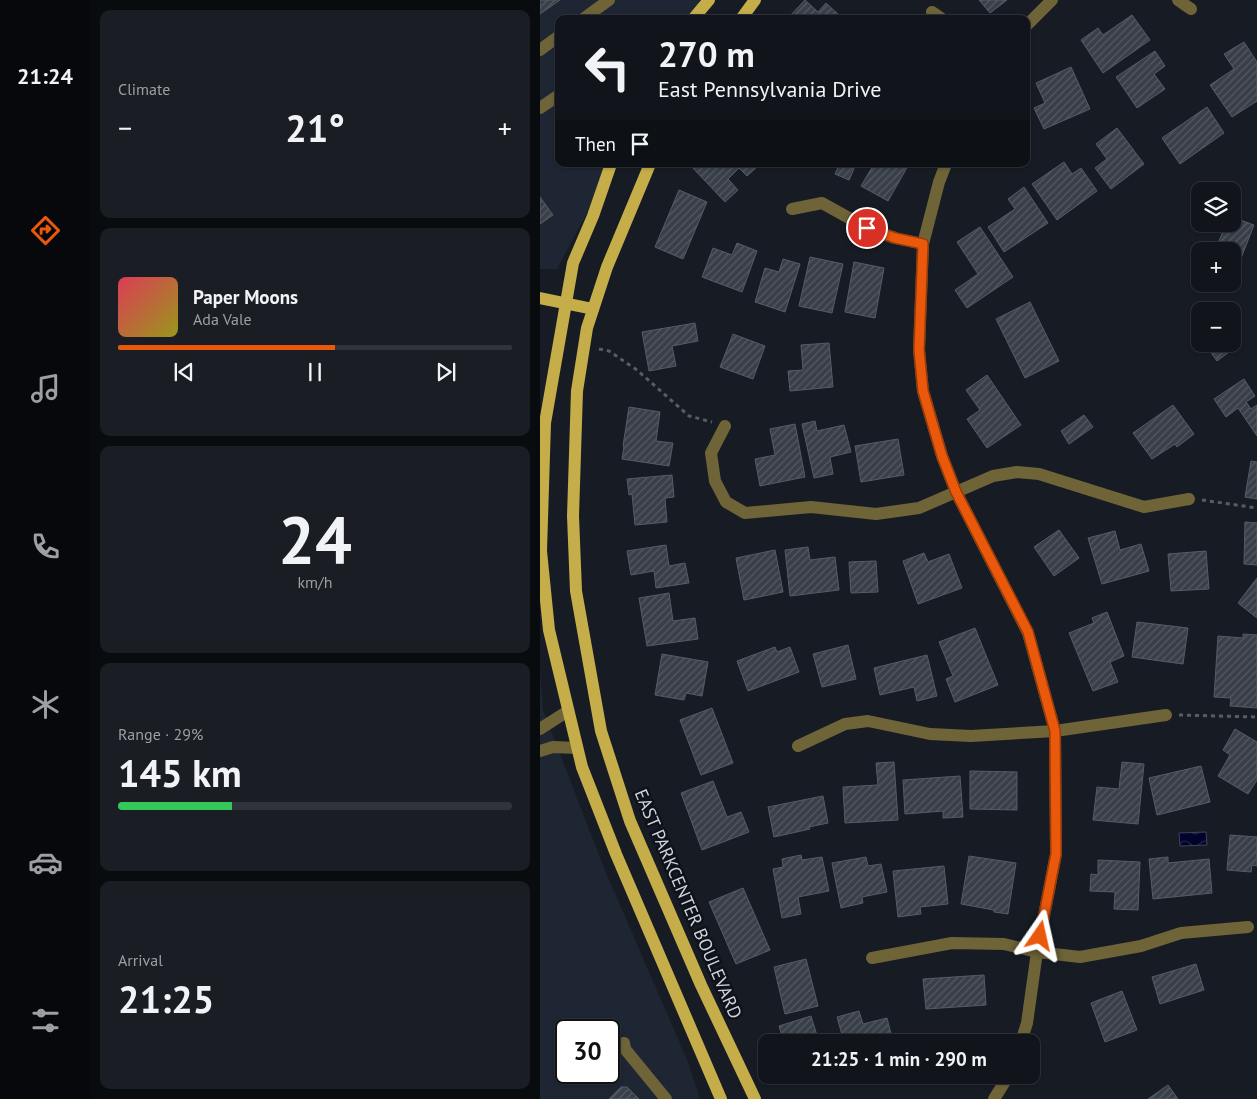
<!DOCTYPE html>
<meta charset="utf-8">
<style>
:root{--surface:#11151b;--page:#1a1e24;--text:#f1f3f6;--muted:#9c9fa3;--line:#30343a;--accent:#ea580c}
body{margin:0;font-family:"PT Sans",sans-serif;background:var(--page);color:var(--text);height:100vh;display:flex;flex-direction:column;font-size:19px;white-space:nowrap}
*{box-sizing:border-box;margin:0}
p{font-size:16px;color:var(--muted)}
.icon{flex:none;width:28px;height:28px;fill:none;stroke:currentColor;stroke-width:2;stroke-linecap:round;stroke-linejoin:round}
.map{position:relative;flex:1;overflow:hidden}
.drawer{display:flex;flex-direction:column;gap:10px;padding:10px;background:#090c0f;width:450px}
.drawer>*{flex:none}
.guide{position:absolute;left:15px;top:15px;width:475px;height:152px;border-radius:10px;box-shadow:0 1px 4px #0004,0 0 0 1px var(--line);background:#11151b;color:var(--text);overflow:hidden}
.fabs{position:absolute;left:651px;top:182px;display:grid;gap:10px}
.fabs a{display:grid;place-items:center;width:50px;height:50px;border-radius:10px;background:var(--surface);box-shadow:0 1px 4px #0004,0 0 0 1px var(--line);font-size:25px}
.speed{position:absolute;left:15px;top:1019px;display:flex;gap:10px;font-size:25px;font-weight:700;text-align:center}
.speed>*{display:grid;place-content:center;width:65px;height:65px;border-radius:50%;background:var(--surface);box-shadow:0 1px 4px #0004,0 0 0 1px var(--line);line-height:1}
.speed .limit{border:2px solid #111;border-radius:8px;background:#fff;color:#111}
.pin{position:absolute;display:grid;place-items:center;width:42px;height:42px;color:#fff;margin:-21px;border:2px solid #fff;border-radius:50%;box-shadow:0 1px 5px #0007}
.me{position:absolute;width:55px;margin:-28px;rotate:11deg;stroke-linejoin:round;filter:drop-shadow(0 0 4px #0008)}
.turn{display:flex;align-items:center;gap:18px;height:105px;padding:0 20px;font-size:22px}
.turn .icon{width:65px;height:65px;stroke-width:2.5}
.turn b{display:block;font-size:35px;line-height:42px}
.then{display:flex;align-items:center;height:48px;padding:0 20px;background:#0003;gap:10px;font-size:19px}
.big{font-size:38px;font-weight:600;line-height:1.1}
.drawer .card{flex:1;display:flex;flex-direction:column;justify-content:center;gap:8px;min-width:0;padding:0 18px;border-radius:10px;background:var(--page)}
.drawer .dial{align-items:center;gap:0}
.dial b{font-size:65px;line-height:1}
.song{display:flex;align-items:center;gap:15px}
.cover{width:60px;height:60px;border-radius:8px;background:linear-gradient(135deg,hsl(350 70% 55%),hsl(60 70% 35%))}
.played{height:5px;border-radius:2px;background:linear-gradient(90deg,var(--accent) 55%,var(--line) 55%)}
.keys{display:flex;justify-content:space-around;direction:ltr}
.heat{display:flex;justify-content:space-between;align-items:center;font-size:28px;direction:ltr}
.charge{height:8px;border-radius:4px;background:linear-gradient(90deg,#34c759 29%,var(--line) 0)}
.trip{position:absolute;left:218px;top:1034px;width:282px;height:50px;border-radius:10px;background:var(--surface);box-shadow:0 1px 4px #0004,0 0 0 1px var(--line);font-weight:600;line-height:50px;text-align:center}
main{display:flex;flex:1;min-height:0}
.dock{display:flex;flex-direction:column;width:90px;justify-content:space-around;align-items:center;background:#07080b;color:var(--muted)}
.dock .icon{width:35px;height:35px}
.dock .active{color:var(--accent)}
.dock b{font-size:22px;color:var(--text)}
.map>svg:first-child{display:block}
.built{fill:#1e2633;fill-rule:evenodd}
.water{fill:url(#water-waves);stroke:#3f425f}
.building{fill:url(#building-hatch);stroke:#565c65}
.lines{fill:none;stroke-linecap:round;stroke-linejoin:round}
.path{stroke:#585c63;stroke-width:3;stroke-dasharray:4 4;stroke-linecap:butt}
.minor{stroke:#6f6437;stroke-width:12}
.major{stroke:#c5ad49;stroke-width:12}
.route-casing{stroke:#983908;stroke-width:12}
.route{stroke:#ea580c;stroke-width:9}
.labels{text-anchor:middle;stroke-width:5;stroke-linejoin:round;paint-order:stroke}
.street-label{font-size:18px;fill:#d1d4da;stroke:#0e131b}
</style>
<main>
<nav class="dock">
<b>21:24</b>
<svg class="icon active" aria-label="directions" viewBox="0 0 24 24"><path d="M12 3l9 9-9 9-9-9zM9 14v-3h6M13 9l2 2-2 2"/></svg>
<svg class="icon" aria-label="music" viewBox="0 0 24 24"><path d="M9 18V5l10-2v13"/><circle cx="6" cy="18" r="3"/><circle cx="16" cy="16" r="3"/></svg>
<svg class="icon" aria-label="phone" viewBox="0 0 24 24"><path d="M5 4h4l2 5-3 2q2 4 5 5l2-3 5 2v4C11 20 4 13 5 4z"/></svg>
<svg class="icon" aria-label="climate" viewBox="0 0 24 24"><path d="M12 3v18M4 7l16 10M4 17L20 7"/></svg>
<svg class="icon" aria-label="car" viewBox="0 0 24 24"><path d="M5 17H2v-5l4-1 3-4h7l3 4 3 1v5h-3M9 17h6M6 11h13"/><circle cx="7" cy="17" r="2"/><circle cx="17" cy="17" r="2"/></svg>
<svg class="icon" aria-label="filters" viewBox="0 0 24 24"><path d="M4 7h16M4 17h16"/><circle cx="9" cy="7" r="2"/><circle cx="15" cy="17" r="2"/></svg>
</nav>
<section class="drawer">
<div class="card"><p>Climate</p>
<div class="heat"><a>−</a><b class="big">21°</b><a>+</a></div>
</div>
<div class="card">
<div class="song"><i class="cover"></i><div><b>Paper Moons</b><p>Ada Vale</p></div></div>
<div class="played"></div>
<div class="keys"><svg class="icon" aria-label="previous" viewBox="0 0 24 24"><path d="M18 5L8 12l10 7zM5 5v14"/></svg><svg class="icon" aria-label="pause" viewBox="0 0 24 24"><path d="M8 5v14M16 5v14"/></svg><svg class="icon" aria-label="next" viewBox="0 0 24 24"><path d="M6 5l10 7-10 7zM19 5v14"/></svg></div>
</div>
<div class="card dial"><b>24</b><p>km/h</p></div>
<div class="card"><p>Range · 29%</p><b class="big">145 km</b><div class="charge"></div></div>
<div class="card"><p>Arrival</p><b class="big">21:25</b></div>
</section>
<div class="map">
<svg width="717" height="1099" viewBox="0 0 717 1099">
<defs>
<pattern id="water-waves" width="16" height="10" patternUnits="userSpaceOnUse" patternTransform="scale(1.25)"><rect width="16" height="10" fill="#00032a"/><path d="M0 5q4-4 8 0t8 0" fill="none" stroke="#242748"/></pattern>
<pattern id="building-hatch" width="6" height="6" patternUnits="userSpaceOnUse" patternTransform="scale(1.25)"><rect width="6" height="6" fill="#393f48"/><path d="M-1 1l2-2M0 6l6-6M5 7l2-2" fill="none" stroke="#555a62"/></pattern>
</defs>
<rect width="100%" height="100%" fill="#171c24"/>
<g class="built">
<path d="M 0,0 L 160,0 L 150,19 L 19,19 L 19,164 L 73,164 L 17,269 L 0,269 Z"/>
<path d="M 0,671 L 3,710 L 64,868 L 148,1062 L 160,1099 L 0,1099 ZM 26,1030 L 69,1030 L 69,1072 L 26,1072 Z"/>
</g>
<path class="water" d="M 666,832 L 667,845 L 640,846 L 639,833 Z"/>
<g class="building">
<path d="M 0,0 L 20,0 L 0,14 Z"/>
<path d="M 265,0 L 278,12 L 286,3 L 300,16 L 297,19 L 247,19 Z"/>
<path d="M 439,0 L 467,0 L 450,13 Z"/>
<path d="M 592,15 L 610,40 L 563,73 L 541,40 L 558,28 L 563,35 Z"/>
<path d="M 704,42 L 717,62 L 717,101 L 692,117 L 670,85 L 694,69 L 684,54 Z"/>
<path d="M 615,51 L 625,66 L 614,74 L 625,89 L 597,108 L 576,77 Z"/>
<path d="M 531,67 L 550,109 L 504,129 L 494,108 L 505,103 L 496,83 Z"/>
<path d="M 667,107 L 684,133 L 640,164 L 622,138 Z"/>
<path d="M 577,128 L 604,164 L 571,189 L 555,168 L 567,159 L 556,144 Z"/>
<path d="M 524,162 L 532,174 L 541,168 L 557,191 L 517,220 L 492,184 Z"/>
<path d="M 152,164 L 218,164 L 219,165 L 207,176 L 199,168 L 188,179 L 198,190 L 185,202 L 150,165 Z"/>
<path d="M 295,164 L 316,164 L 309,180 L 295,174 L 299,165 Z"/>
<path d="M 334,164 L 369,164 L 348,201 L 321,186 Z"/>
<path d="M 484,187 L 508,223 L 464,252 L 448,227 L 475,209 L 468,199 Z"/>
<path d="M 139,190 L 167,202 L 143,259 L 115,247 Z"/>
<path d="M 0,197 L 13,215 L 0,224 Z"/>
<path d="M 692,217 L 714,225 L 698,266 L 692,264 L 692,251 L 675,251 L 686,224 L 692,224 Z"/>
<path d="M 440,227 L 473,277 L 427,308 L 415,290 L 438,274 L 417,242 Z"/>
<path d="M 197,243 L 217,251 L 202,292 L 162,277 L 173,248 L 192,255 Z"/>
<path d="M 270,257 L 303,264 L 292,313 L 259,306 Z"/>
<path d="M 243,259 L 260,264 L 245,312 L 215,302 L 225,268 L 239,272 Z"/>
<path d="M 314,262 L 344,268 L 335,318 L 305,312 Z"/>
<path d="M 490,302 L 519,361 L 485,378 L 456,319 Z"/>
<path d="M 155,323 L 158,341 L 132,346 L 136,366 L 109,371 L 102,332 Z"/>
<path d="M 692,333 L 700,344 L 677,361 L 665,344 L 692,344 Z"/>
<path d="M 193,334 L 225,346 L 213,379 L 180,367 Z"/>
<path d="M 289,343 L 293,387 L 250,391 L 248,371 L 263,370 L 261,345 Z"/>
<path d="M 447,375 L 481,425 L 447,448 L 427,419 L 440,410 L 426,390 Z"/>
<path d="M 704,379 L 715,396 L 706,402 L 711,409 L 717,405 L 717,436 L 698,408 L 686,417 L 674,399 Z"/>
<path d="M 633,405 L 654,434 L 637,447 L 635,444 L 612,459 L 593,433 Z"/>
<path d="M 89,407 L 120,412 L 116,441 L 133,443 L 129,466 L 82,459 L 84,446 L 83,446 Z"/>
<path d="M 544,415 L 553,427 L 529,444 L 521,431 Z"/>
<path d="M 275,421 L 277,431 L 304,425 L 311,452 L 290,457 L 293,474 L 274,478 L 262,424 Z"/>
<path d="M 255,424 L 265,477 L 220,486 L 215,459 L 235,455 L 230,429 Z"/>
<path d="M 358,439 L 364,475 L 321,482 L 315,446 Z"/>
<path d="M 711,461 L 717,462 L 717,499 L 705,497 Z"/>
<path d="M 132,475 L 134,497 L 125,498 L 127,522 L 95,525 L 92,494 L 89,495 L 87,479 Z"/>
<path d="M 705,522 L 717,523 L 717,565 L 704,564 Z"/>
<path d="M 519,530 L 539,558 L 514,576 L 494,547 Z"/>
<path d="M 575,531 L 580,550 L 601,544 L 609,571 L 562,584 L 548,538 Z"/>
<path d="M 126,545 L 129,566 L 145,563 L 149,583 L 116,588 L 114,571 L 91,575 L 87,551 Z"/>
<path d="M 268,547 L 270,560 L 295,557 L 299,590 L 250,596 L 245,550 Z"/>
<path d="M 235,550 L 243,592 L 204,600 L 196,558 Z"/>
<path d="M 666,551 L 669,589 L 631,591 L 628,554 Z"/>
<path d="M 384,553 L 388,562 L 409,554 L 422,588 L 378,604 L 363,561 Z"/>
<path d="M 336,561 L 338,592 L 311,593 L 309,562 Z"/>
<path d="M 717,578 L 717,618 L 698,603 Z"/>
<path d="M 129,593 L 133,621 L 155,618 L 158,639 L 107,646 L 99,598 Z"/>
<path d="M 567,612 L 584,656 L 570,662 L 578,682 L 553,691 L 529,633 L 554,623 L 552,618 Z"/>
<path d="M 597,622 L 648,628 L 643,664 L 592,657 Z"/>
<path d="M 435,628 L 458,685 L 415,702 L 406,679 L 413,676 L 399,642 Z"/>
<path d="M 703,634 L 717,635 L 717,708 L 690,706 L 691,698 L 674,697 L 678,636 L 703,638 Z"/>
<path d="M 308,645 L 316,679 L 282,687 L 273,654 Z"/>
<path d="M 235,647 L 237,652 L 250,647 L 259,672 L 208,691 L 197,661 Z"/>
<path d="M 122,654 L 168,662 L 162,696 L 146,693 L 144,700 L 115,695 Z"/>
<path d="M 387,655 L 397,696 L 377,701 L 374,687 L 340,695 L 334,668 Z"/>
<path d="M 172,708 L 193,763 L 161,775 L 140,720 Z"/>
<path d="M 695,729 L 717,742 L 717,780 L 708,794 L 678,776 L 690,755 L 683,750 Z"/>
<path d="M 354,762 L 358,820 L 305,823 L 303,787 L 338,785 L 336,763 Z"/>
<path d="M 582,762 L 604,764 L 598,824 L 553,820 L 557,787 L 579,789 Z"/>
<path d="M 661,766 L 670,802 L 617,815 L 609,778 Z"/>
<path d="M 430,771 L 477,772 L 477,810 L 430,809 Z"/>
<path d="M 420,776 L 423,817 L 403,818 L 403,811 L 365,814 L 363,780 Z"/>
<path d="M 173,781 L 187,817 L 201,812 L 209,832 L 162,850 L 141,793 Z"/>
<path d="M 283,796 L 288,823 L 269,827 L 270,829 L 234,837 L 228,807 Z"/>
<path d="M 690,835 L 717,837 L 717,866 L 712,865 L 711,872 L 687,870 Z"/>
<path d="M 261,855 L 262,860 L 282,857 L 289,891 L 258,897 L 261,914 L 242,918 L 233,869 L 243,867 L 242,859 Z"/>
<path d="M 429,856 L 476,863 L 468,914 L 454,912 L 454,910 L 421,904 Z"/>
<path d="M 326,857 L 328,866 L 341,864 L 347,892 L 322,897 L 323,903 L 301,908 L 292,863 Z"/>
<path d="M 628,857 L 628,863 L 669,859 L 672,893 L 613,899 L 609,859 Z"/>
<path d="M 558,860 L 600,862 L 598,910 L 574,909 L 575,892 L 550,891 L 551,874 L 558,875 Z"/>
<path d="M 404,866 L 408,904 L 380,907 L 381,914 L 358,917 L 353,871 Z"/>
<path d="M 203,888 L 230,950 L 196,964 L 169,902 Z"/>
<path d="M 266,959 L 278,1006 L 245,1014 L 234,967 Z"/>
<path d="M 656,964 L 664,990 L 620,1004 L 612,977 Z"/>
<path d="M 444,975 L 446,1005 L 386,1009 L 383,979 Z"/>
<path d="M 582,991 L 597,1030 L 565,1042 L 551,1003 Z"/>
<path d="M 319,1011 L 323,1024 L 347,1018 L 353,1042 L 304,1042 L 297,1017 Z"/>
<path d="M 271,1016 L 279,1042 L 244,1042 L 239,1026 Z"/>
<path d="M 430,1036 L 433,1042 L 412,1042 Z"/>
<path d="M 375,1075 L 401,1075 L 378,1083 Z"/>
<path d="M 628,1085 L 638,1099 L 608,1099 Z"/>
<path d="M 81,1087 L 87,1087 L 99,1099 L 69,1099 Z"/>
</g>
<g class="lines">
<g class="path">
<path d="M 59,349 L 69,351 L 97,370 L 149,416 L 172,422"/>
<path d="M 662,500 L 717,508"/>
<path d="M 639,715 L 717,717"/>
</g>
<g class="minor">
<path d="M 638,0 L 651,9"/>
<path d="M 392,12 L 402,19"/>
<path d="M 43,19 L 69,0"/>
<path d="M 486,26 L 512,0"/>
<path d="M 0,50 L 19,36"/>
<path d="M 0,108 L 19,95"/>
<path d="M 406,164 L 399,182 L 383,244 L 379,350 L 383,391 L 402,456 L 416,492 L 488,633 L 515,731 L 516,854 L 497,952 L 487,1023 L 481,1042"/>
<path d="M 252,209 L 282,203 L 327,228 L 355,238 L 383,244"/>
<path d="M 185,426 L 171,453 L 175,481 L 186,502 L 205,513 L 271,507 L 336,514 L 379,508 L 453,476 L 477,472 L 499,474 L 604,507 L 649,499"/>
<path d="M 0,729 L 28,711"/>
<path d="M 258,746 L 305,724 L 328,721 L 390,734 L 431,736 L 515,731 L 626,715"/>
<path d="M 0,751 L 13,747 L 37,748"/>
<path d="M 332,958 L 412,943 L 464,944 L 497,952 L 540,957 L 601,946 L 641,933 L 708,927"/>
<path d="M 84,1043 L 85,1049 L 126,1099"/>
<path d="M 454,1099 L 469,1075"/>
</g>
<g class="major">
<path d="M 153,19 L 169,0"/>
<path d="M 201,19 L 215,0"/>
<path d="M 71,164 L 53,216 L 33,263 L 5,423 L 1,551 L 9,630 L 42,767 L 76,854 L 181,1099"/>
<path d="M 110,164 L 67,267 L 47,328 L 37,391 L 33,516 L 36,591 L 61,731 L 90,821 L 161,985 L 215,1099"/>
<path d="M 0,298 L 53,309"/>
</g>
</g>
<g class="lines">
<defs>
<path id="route" d="M 327,228 L 355,238 L 383,244 L 379,350 L 383,391 L 402,456 L 416,492 L 488,632 L 515,731 L 516,854 L 500,936"/>
</defs>
<use href="#route" class="route-casing"/>
<use href="#route" class="route"/>
</g>
<g class="labels">
<g class="street-label">
<text transform="translate(148 904) rotate(67)" y="6">EAST PARKCENTER BOULEVARD</text>
</g>
</g>
</svg>
<div class="fabs">
<a><svg class="icon" aria-label="layers" viewBox="0 0 24 24"><path d="M12 4l9 5-9 5-9-5zM3 14l9 5 9-5"/></svg></a>
<a>+</a>
<a>−</a>
</div>
<div class="speed"><div class="limit">30</div></div>
<div class="pin" style="left:327px;top:228px;background:#d93025"><svg class="icon" aria-label="arrive" viewBox="0 0 24 24"><path d="M6 21V4h12l-3 4 3 4H6"/></svg></div>
<svg class="me" style="left:500px;top:936px" viewBox="-20 -20 40 40"><path d="M0-17L14 15 0 8-14 15z" fill="#ea580c" stroke="#fff" stroke-width="4"/></svg>
<div class="trip">21:25 · 1 min · 290 m</div>
<div class="guide">
<div class="turn"><svg class="icon" aria-label="left" viewBox="0 0 24 24"><path d="M17 20v-9H6M10 6l-5 5 5 5"/></svg><div><b>270 m</b>East Pennsylvania Drive</div></div>
<div class="then">Then<svg class="icon" aria-label="arrive" viewBox="0 0 24 24"><path d="M6 21V4h12l-3 4 3 4H6"/></svg></div>
</div>
</div>
</main>
